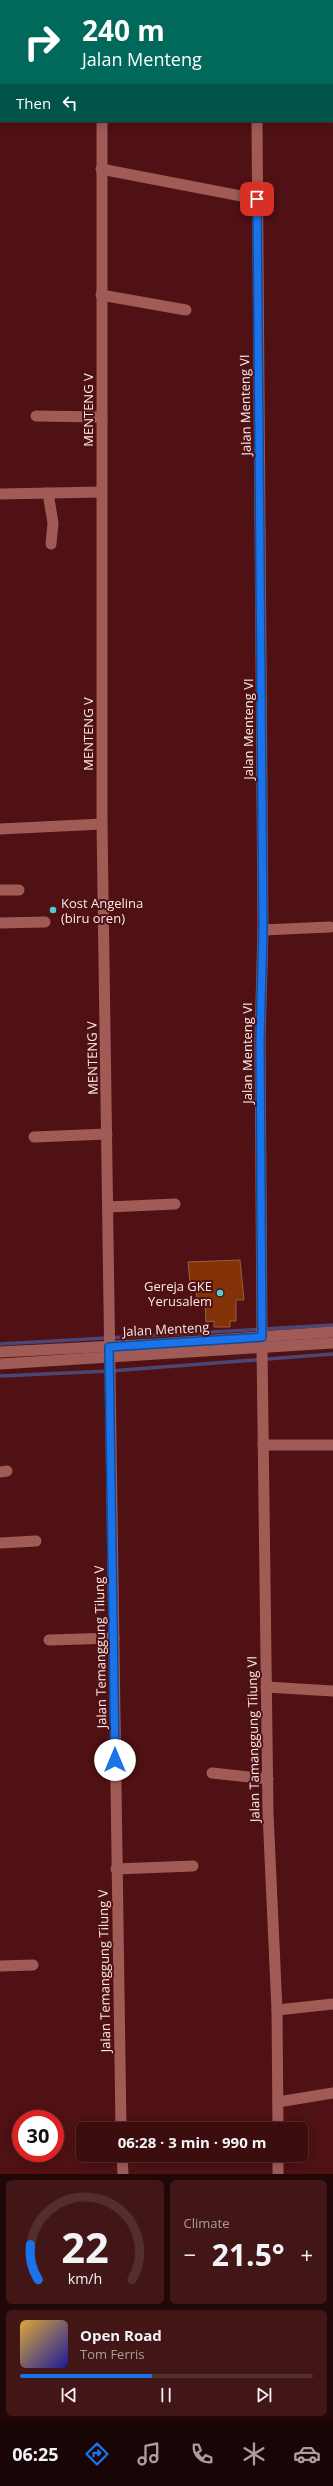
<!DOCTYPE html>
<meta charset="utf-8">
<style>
:root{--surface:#3b0d0e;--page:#421617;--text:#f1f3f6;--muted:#ac9c9e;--line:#542d2e;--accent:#1a73e8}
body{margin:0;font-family:"Open Sans",sans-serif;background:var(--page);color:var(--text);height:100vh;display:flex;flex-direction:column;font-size:15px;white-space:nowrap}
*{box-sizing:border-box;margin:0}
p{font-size:13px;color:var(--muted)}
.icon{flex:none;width:22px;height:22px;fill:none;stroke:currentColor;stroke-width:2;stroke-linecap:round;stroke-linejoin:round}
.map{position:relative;height:2174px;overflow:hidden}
.panel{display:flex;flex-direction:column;gap:6px;padding:6px;background:#200708;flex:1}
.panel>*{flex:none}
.top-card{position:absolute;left:0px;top:0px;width:333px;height:122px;box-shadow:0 2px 10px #0003,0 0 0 1px var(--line);background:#00695c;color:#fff;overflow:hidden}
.speed{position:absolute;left:12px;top:2110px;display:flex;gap:8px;font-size:20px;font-weight:700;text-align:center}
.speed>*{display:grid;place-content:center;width:52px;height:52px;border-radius:50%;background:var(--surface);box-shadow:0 2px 10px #0003,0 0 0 1px var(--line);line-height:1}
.speed .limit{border:6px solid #d22;background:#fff;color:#111}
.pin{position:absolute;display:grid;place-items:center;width:34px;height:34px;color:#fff;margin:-17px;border-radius:8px;box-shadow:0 2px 6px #0006}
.me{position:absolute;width:44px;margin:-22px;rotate:0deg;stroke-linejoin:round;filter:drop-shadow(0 0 3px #0008)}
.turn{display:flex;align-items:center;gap:14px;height:84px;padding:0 16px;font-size:18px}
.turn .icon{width:52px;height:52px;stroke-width:2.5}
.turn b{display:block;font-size:28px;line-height:34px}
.then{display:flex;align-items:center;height:38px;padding:0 16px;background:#0003;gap:8px;font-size:15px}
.big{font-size:30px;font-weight:700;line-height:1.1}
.panel .tile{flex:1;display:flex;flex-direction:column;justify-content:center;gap:6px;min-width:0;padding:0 14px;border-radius:6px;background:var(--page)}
.panel .dial{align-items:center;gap:0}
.dial svg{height:104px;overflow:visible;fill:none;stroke:var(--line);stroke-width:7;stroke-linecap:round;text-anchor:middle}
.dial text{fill:var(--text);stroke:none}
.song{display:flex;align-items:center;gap:12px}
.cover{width:48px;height:48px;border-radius:6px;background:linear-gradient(135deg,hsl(40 70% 55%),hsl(240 70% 35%))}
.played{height:4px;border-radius:2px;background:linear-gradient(90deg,var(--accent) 45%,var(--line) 45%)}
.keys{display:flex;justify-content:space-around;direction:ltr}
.heat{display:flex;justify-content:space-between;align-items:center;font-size:22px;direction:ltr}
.panel .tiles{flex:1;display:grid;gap:6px;grid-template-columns:1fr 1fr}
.tile:last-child{grid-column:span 2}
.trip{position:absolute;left:76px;top:2122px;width:232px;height:40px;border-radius:6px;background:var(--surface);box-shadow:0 2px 10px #0003,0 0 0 1px var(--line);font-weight:700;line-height:40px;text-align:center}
.tabs{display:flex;height:64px;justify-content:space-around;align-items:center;background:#180506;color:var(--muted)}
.tabs .icon{width:28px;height:28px}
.tabs .selected{color:var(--accent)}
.tabs b{font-size:18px;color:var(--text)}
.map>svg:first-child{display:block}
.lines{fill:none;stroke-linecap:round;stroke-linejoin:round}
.stream{stroke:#4b4674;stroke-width:3.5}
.building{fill:#823206;stroke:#9c5d42}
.minor{stroke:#a05b57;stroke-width:11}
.tertiary{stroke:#a05b57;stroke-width:11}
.route-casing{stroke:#114b97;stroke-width:10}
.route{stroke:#1a73e8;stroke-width:7}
.poi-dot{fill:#52ccd6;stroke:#4f1113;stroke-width:1.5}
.labels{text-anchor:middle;stroke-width:4;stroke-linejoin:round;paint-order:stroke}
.street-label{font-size:13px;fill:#f9e9e7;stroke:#4f1113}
.poi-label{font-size:13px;fill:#f9e9e7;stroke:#4f1113;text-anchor:start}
</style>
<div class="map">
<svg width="333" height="2174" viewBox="0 0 333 2174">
<rect width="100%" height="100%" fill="#4f1113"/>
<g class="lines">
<g class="stream">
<path d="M 0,1344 L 333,1325"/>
<path d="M 0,1376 L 110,1371 L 333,1354"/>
</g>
</g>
<path class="building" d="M 240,1260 L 244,1300 L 236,1300 L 236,1321 L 230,1321 L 230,1327 L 214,1327 L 214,1321 L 206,1322 L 205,1301 L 197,1302 L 196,1282 L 190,1283 L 188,1262 Z"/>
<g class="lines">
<g class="minor">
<path d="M 99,0 L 99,1"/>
<path d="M 257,1 L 257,0"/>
<path d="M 0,115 L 1,115"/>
<path d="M 102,121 L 102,824 L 121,2129"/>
<path d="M 257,121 L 263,930 L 260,1040 L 262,1337"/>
<path d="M 101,169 L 257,199"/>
<path d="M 101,295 L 186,310"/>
<path d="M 36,416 L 102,417"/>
<path d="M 48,493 L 53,523 L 51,544"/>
<path d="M 0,494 L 101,492"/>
<path d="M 0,829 L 102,824"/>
<path d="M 0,890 L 19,890"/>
<path d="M 0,923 L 45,922"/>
<path d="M 263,930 L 330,927"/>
<path d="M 34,1137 L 107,1134"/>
<path d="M 108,1207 L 175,1204"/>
<path d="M 262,1348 L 268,1813 L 277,2010 L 278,2129"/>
<path d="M 263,1445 L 333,1445"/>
<path d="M 0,1472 L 7,1471"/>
<path d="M 0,1543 L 36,1541"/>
<path d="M 49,1640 L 114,1638"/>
<path d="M 266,1687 L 333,1691"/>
<path d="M 212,1773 L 268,1779"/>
<path d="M 116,1869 L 193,1866"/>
<path d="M 0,1966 L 33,1965"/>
<path d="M 277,2010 L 333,2004"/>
<path d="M 278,2102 L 333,2093"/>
<path d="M 122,2155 L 123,2174"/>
<path d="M 278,2155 L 278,2174"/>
</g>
<g class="tertiary">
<path d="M 0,1352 L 156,1344 L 333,1332"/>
<path d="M 0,1364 L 333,1343"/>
</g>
</g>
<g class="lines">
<defs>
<path id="route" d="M 115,1760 L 109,1347 L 262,1337 L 260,1040 L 263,930 L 257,199"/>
</defs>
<use href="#route" class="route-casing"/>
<use href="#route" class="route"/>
</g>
<g class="poi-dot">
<circle cx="53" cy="910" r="4"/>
<circle cx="220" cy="1293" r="4"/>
</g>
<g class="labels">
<g class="street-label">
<text transform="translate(245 405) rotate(-91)" y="5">Jalan Menteng VI</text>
<text transform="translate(88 410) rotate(-90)" y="5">MENTENG V</text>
<text transform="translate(248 729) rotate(-90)" y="5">Jalan Menteng VI</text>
<text transform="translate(88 734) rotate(-90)" y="5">MENTENG V</text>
<text transform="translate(247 1053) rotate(-90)" y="5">Jalan Menteng VI</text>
<text transform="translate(92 1058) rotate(-91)" y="5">MENTENG V</text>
<text transform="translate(166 1329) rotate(-3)" y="5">Jalan Menteng</text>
<text transform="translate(100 1647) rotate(-91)" y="5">Jalan Temanggung Tilung V</text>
<text transform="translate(253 1739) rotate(-91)" y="5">Jalan Tamanggung Tilung VI</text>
<text transform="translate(104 1971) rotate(-91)" y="5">Jalan Temanggung Tilung V</text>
</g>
<g class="poi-label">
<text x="61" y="908">Kost Angelina<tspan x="61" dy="15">(biru oren)</tspan></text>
<text x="212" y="1291" text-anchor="end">Gereja GKE<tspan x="212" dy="15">Yerusalem</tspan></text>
</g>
</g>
</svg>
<div class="speed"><div class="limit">30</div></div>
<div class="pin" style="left:257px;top:199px;background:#d93025"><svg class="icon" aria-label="arrive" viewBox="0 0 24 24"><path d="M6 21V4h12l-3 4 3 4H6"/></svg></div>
<svg class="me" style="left:115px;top:1760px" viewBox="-20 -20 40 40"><circle r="19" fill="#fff"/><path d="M0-13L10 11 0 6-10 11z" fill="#1a73e8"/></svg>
<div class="trip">06:28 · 3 min · 990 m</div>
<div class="top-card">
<div class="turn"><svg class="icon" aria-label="right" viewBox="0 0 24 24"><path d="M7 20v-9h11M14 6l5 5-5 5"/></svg><div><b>240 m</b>Jalan Menteng</div></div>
<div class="then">Then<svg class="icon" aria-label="left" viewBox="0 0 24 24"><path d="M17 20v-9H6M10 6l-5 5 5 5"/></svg></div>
</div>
</div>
<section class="panel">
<div class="tiles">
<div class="tile dial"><svg viewBox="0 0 100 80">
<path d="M14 69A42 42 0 1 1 86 69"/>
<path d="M14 69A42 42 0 0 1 8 42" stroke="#1a73e8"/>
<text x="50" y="56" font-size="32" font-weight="700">22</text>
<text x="50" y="72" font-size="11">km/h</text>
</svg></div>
<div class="tile"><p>Climate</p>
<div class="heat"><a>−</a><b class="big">21.5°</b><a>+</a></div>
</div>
<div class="tile">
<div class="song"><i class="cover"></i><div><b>Open Road</b><p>Tom Ferris</p></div></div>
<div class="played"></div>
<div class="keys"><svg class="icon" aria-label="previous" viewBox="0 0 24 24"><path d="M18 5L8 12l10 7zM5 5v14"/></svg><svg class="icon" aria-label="pause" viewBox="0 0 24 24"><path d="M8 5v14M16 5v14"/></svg><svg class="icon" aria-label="next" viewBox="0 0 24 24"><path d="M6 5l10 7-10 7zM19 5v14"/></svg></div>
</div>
</div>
</section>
<nav class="tabs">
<b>06:25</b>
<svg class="icon selected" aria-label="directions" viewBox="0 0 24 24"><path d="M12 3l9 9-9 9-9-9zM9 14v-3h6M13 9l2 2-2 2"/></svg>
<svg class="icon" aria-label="music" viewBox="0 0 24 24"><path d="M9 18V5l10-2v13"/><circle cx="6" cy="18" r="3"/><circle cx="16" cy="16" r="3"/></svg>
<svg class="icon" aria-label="phone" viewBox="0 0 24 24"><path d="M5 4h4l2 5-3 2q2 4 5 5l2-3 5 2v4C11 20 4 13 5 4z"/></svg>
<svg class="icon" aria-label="climate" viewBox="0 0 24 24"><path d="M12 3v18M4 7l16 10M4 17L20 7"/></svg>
<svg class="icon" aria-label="car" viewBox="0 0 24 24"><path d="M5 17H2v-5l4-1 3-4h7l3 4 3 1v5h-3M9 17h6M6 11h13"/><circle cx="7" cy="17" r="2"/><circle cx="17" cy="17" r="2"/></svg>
</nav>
